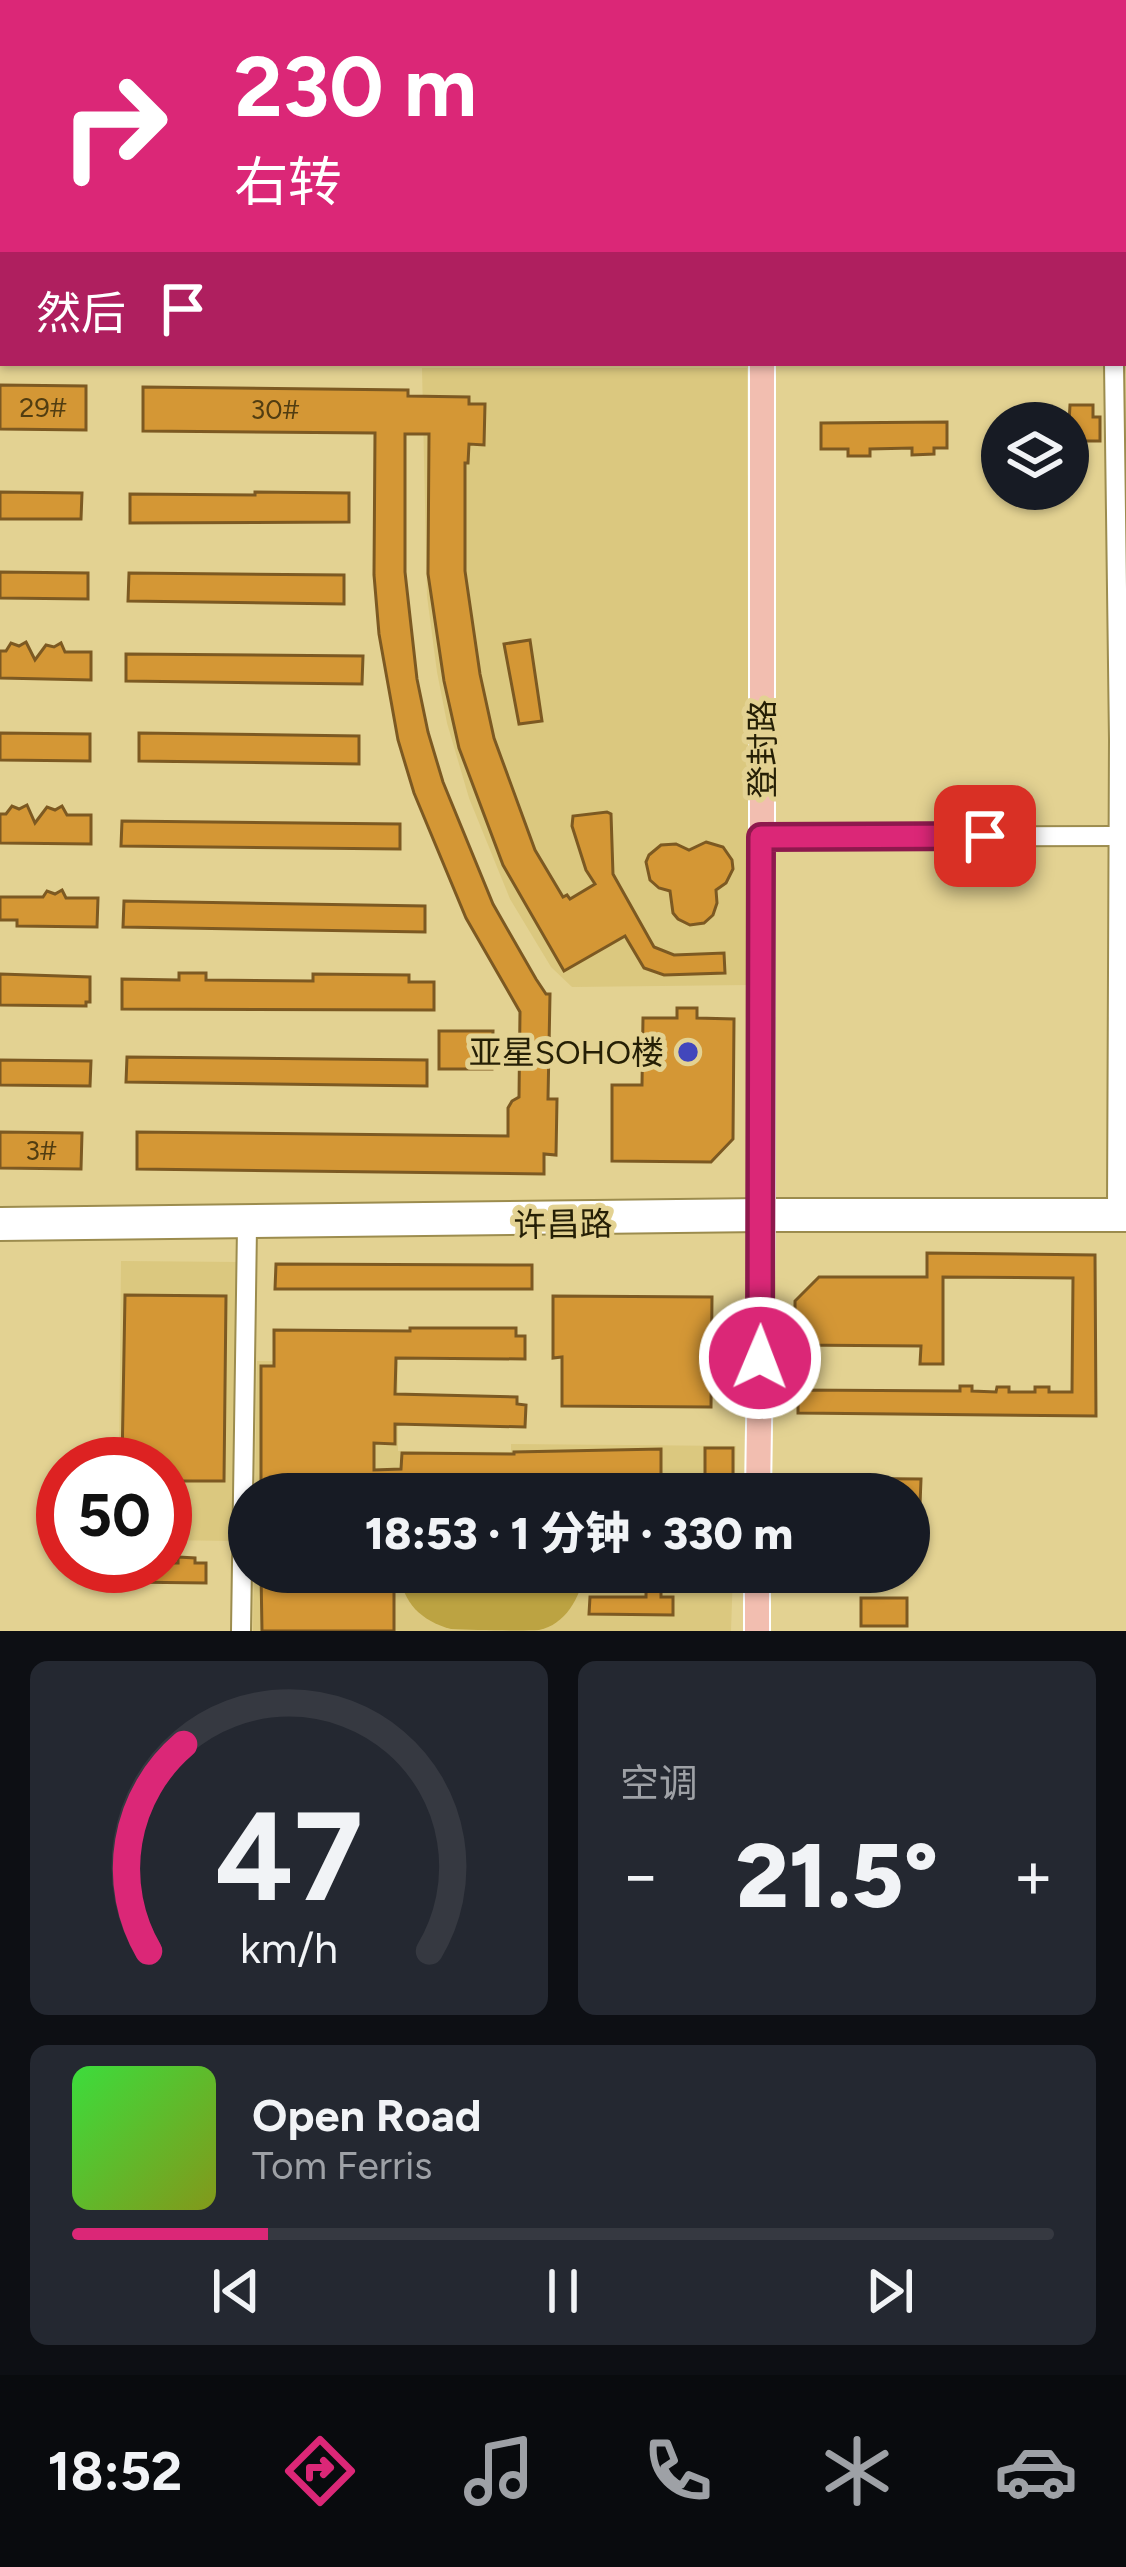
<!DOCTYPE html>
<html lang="zh">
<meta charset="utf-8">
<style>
:root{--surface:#171b24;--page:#242831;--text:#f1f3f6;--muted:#9ea1a6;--line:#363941;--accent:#db2777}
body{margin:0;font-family:Figtree,"Noto Sans SC",sans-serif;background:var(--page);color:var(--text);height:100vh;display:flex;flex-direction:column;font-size:45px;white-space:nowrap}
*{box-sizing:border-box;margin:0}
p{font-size:39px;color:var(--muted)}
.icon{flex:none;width:66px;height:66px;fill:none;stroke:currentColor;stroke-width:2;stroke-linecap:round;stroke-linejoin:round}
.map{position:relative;height:1631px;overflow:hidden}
.drawer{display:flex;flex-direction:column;gap:30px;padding:30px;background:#0d0f14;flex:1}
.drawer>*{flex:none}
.guide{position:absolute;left:0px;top:0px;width:1128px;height:366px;box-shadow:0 3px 9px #0004;background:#db2777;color:#fff;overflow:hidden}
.controls{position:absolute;left:981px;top:402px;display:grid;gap:24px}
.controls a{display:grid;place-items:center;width:108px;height:108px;border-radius:50%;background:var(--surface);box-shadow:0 3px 9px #0004;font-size:60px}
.speed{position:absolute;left:36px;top:1437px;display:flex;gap:24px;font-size:60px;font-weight:700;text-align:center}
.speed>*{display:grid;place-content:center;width:156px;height:156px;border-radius:50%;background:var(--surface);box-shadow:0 3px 9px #0004;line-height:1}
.speed .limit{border:18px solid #d22;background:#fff;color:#111}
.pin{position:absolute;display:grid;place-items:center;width:102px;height:102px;color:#fff;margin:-51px;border-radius:24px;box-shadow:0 6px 18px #0006}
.me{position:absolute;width:132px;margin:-66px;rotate:1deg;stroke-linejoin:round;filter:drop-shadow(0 0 9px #0008)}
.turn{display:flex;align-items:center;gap:42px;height:252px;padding:0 36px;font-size:54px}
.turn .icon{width:156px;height:156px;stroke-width:2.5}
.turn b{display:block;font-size:84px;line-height:102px}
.then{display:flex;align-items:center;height:114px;padding:0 36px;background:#0003;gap:24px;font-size:45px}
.big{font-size:90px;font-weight:800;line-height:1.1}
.drawer .card{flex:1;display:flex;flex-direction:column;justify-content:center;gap:18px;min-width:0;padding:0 42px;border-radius:18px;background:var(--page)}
.drawer .dial{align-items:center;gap:0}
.dial svg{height:312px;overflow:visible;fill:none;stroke:var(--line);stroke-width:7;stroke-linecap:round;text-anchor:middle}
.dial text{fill:var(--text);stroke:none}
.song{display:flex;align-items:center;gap:36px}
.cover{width:144px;height:144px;border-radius:18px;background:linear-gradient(135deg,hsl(120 70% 55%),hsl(70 70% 35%))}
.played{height:12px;border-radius:6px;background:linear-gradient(90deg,var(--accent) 20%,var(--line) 20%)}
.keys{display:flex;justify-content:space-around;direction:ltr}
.heat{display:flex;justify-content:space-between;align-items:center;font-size:66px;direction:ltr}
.drawer .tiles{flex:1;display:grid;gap:30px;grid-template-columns:1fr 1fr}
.card:last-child{grid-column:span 2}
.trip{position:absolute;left:228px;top:1473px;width:702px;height:120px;border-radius:60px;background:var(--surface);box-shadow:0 3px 9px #0004;font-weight:800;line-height:120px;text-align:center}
.tabs{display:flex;height:192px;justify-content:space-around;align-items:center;background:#090b0e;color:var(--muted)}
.tabs .icon{width:84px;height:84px}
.tabs .active{color:var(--accent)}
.tabs b{font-size:54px;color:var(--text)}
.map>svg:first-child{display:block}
.built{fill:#dbc87f}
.green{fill:#bca342}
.building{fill:#d49735;stroke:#7c5922;stroke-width:3}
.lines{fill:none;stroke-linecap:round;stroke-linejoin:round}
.minor-casing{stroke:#9c8c4e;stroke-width:22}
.major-casing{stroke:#fff;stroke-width:28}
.minor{stroke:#fff;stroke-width:18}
.major{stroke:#f2beb0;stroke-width:24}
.route-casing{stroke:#8e194d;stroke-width:30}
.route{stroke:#db2777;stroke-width:21}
.poi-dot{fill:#4247bc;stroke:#e3d292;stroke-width:4.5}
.labels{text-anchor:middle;stroke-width:10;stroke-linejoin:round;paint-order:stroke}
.number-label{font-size:27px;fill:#513d11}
.street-label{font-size:33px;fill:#251f05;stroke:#e3d292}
.poi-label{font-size:33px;fill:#251f05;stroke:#e3d292;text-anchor:end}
</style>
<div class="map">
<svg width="1126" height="1631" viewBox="0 0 1126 1631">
<rect width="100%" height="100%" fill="#e3d292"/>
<g class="built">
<path d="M 422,368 L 747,368 L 749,985 L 572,987 L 551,967 L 510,899 L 469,798 L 447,723 L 437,672 L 427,596 Z"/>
<path d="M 121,1261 L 239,1262 L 236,1541 L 165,1540 L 165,1464 L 119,1464 Z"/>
<path d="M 257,1361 L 398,1362 L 398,1451 L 511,1452 L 511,1444 L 736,1446 L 734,1494 L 255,1494 Z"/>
<path d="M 254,1572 L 733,1572 L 731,1631 L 253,1631 Z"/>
</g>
<path class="green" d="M 399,1572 L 584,1572 C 581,1597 565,1625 539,1630 C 520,1631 474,1630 451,1629 C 421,1621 403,1603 399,1572 Z"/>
<g class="building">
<path d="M 0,385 L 86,386 L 86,430 L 0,429 Z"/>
<path d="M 143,387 L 408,390 L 408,396 L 469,397 L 469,404 L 485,404 L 484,445 L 469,444 L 468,463 L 465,463 L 465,571 L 480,674 L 494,738 L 535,850 L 563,897 L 567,895 L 570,899 L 595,884 L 586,870 L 572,826 L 573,816 L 607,812 L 611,814 L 613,874 L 654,947 L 674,955 L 724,953 L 725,973 L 664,975 L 644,968 L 625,936 L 564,971 L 503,865 L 459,748 L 444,681 L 428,574 L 429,434 L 405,434 L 405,572 L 417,679 L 428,732 L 443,782 L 493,904 L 536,979 L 546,994 L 550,994 L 548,1099 L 557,1099 L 556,1155 L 544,1154 L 544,1174 L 137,1169 L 137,1132 L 508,1136 L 508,1108 L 512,1101 L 519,1097 L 520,1012 L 466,918 L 414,793 L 398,740 L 379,634 L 374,575 L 375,433 L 143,431 Z"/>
<path d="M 1070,405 L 1093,405 L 1093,417 L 1100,417 L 1100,441 L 1068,441 Z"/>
<path d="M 947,422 L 947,448 L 934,448 L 934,454 L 912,455 L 912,448 L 870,449 L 870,456 L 848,456 L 848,449 L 821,449 L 821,423 Z"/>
<path d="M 0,492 L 82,493 L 81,519 L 0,519 Z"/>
<path d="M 255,492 L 349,493 L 349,522 L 130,523 L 130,494 L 255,495 Z"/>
<path d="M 0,572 L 88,573 L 88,599 L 0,598 Z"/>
<path d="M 129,573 L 344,575 L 344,604 L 128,601 Z"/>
<path d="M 530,640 L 542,721 L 519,724 L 504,644 Z"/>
<path d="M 26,642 L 35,660 L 46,645 L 54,647 L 61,643 L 65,652 L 91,652 L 91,680 L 0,678 L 0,651 L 6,651 L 11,643 L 19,646 Z"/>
<path d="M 126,654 L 363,656 L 362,684 L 126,681 Z"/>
<path d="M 0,733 L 90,734 L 90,761 L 0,760 Z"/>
<path d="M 139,733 L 359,736 L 359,764 L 139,761 Z"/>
<path d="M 27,805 L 35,823 L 47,807 L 55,810 L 62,806 L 67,815 L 91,815 L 91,844 L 0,843 L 0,814 L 6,814 L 12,806 L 19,809 Z"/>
<path d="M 122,821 L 400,824 L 400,849 L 121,846 Z"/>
<path d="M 706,842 L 723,847 L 732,860 L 733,869 L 726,883 L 716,890 L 717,903 L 713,915 L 704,923 L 690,925 L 678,919 L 673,913 L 670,891 L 659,888 L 650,880 L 646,862 L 649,855 L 661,845 L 676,844 L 689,850 Z"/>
<path d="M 62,890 L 66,898 L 98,898 L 97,927 L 17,926 L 17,920 L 0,920 L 0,897 L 43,897 L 47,891 L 55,894 Z"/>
<path d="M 124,901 L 425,906 L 425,932 L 123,927 Z"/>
<path d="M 179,973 L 206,973 L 206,980 L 313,981 L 313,974 L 409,975 L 409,982 L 434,982 L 434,1010 L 122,1009 L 122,979 L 179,980 Z"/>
<path d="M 0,974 L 90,977 L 90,1002 L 86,1002 L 86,1006 L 0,1005 Z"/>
<path d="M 677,1008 L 697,1008 L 697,1018 L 734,1019 L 733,1139 L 711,1162 L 612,1161 L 612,1085 L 642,1085 L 643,1018 L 677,1018 Z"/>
<path d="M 439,1031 L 493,1031 L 492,1069 L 439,1069 Z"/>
<path d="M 127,1057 L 427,1060 L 427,1086 L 126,1082 Z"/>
<path d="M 0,1060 L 91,1061 L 90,1086 L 0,1085 Z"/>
<path d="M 0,1132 L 82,1133 L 81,1169 L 0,1168 Z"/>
<path d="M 927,1253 L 1095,1255 L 1096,1416 L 798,1413 L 798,1390 L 960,1391 L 960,1386 L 972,1386 L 972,1391 L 996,1392 L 997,1387 L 1009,1387 L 1009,1392 L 1035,1392 L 1035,1387 L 1049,1387 L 1049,1392 L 1072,1392 L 1073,1278 L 943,1277 L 943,1364 L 920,1364 L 921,1346 L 795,1345 L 795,1301 L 819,1277 L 927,1277 Z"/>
<path d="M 276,1264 L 532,1265 L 532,1289 L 275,1289 Z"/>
<path d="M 125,1295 L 226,1296 L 224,1481 L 183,1481 L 182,1533 L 165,1533 L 165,1464 L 122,1464 Z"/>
<path d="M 553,1296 L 712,1297 L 711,1407 L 562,1406 L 562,1357 L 553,1358 Z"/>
<path d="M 410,1328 L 516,1328 L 516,1336 L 525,1336 L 525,1359 L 396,1358 L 395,1394 L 517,1397 L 517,1404 L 526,1405 L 525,1427 L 395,1424 L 395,1444 L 374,1443 L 374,1470 L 401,1469 L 402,1453 L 514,1454 L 514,1452 L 661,1449 L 661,1483 L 508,1482 L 508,1486 L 395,1485 L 395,1494 L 383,1494 L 383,1489 L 261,1489 L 261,1366 L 274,1366 L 274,1330 L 410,1331 Z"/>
<rect x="705" y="1448" width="28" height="46"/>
<path d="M 797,1478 L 921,1479 L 920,1505 L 909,1505 L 909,1494 L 797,1494 Z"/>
<path d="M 178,1557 L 195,1558 L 195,1563 L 206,1563 L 206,1583 L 125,1582 L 126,1566 L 165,1566 L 165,1563 L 178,1563 Z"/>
<path d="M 261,1572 L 278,1572 L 278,1582 L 382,1582 L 382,1572 L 394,1572 L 394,1631 L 262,1631 Z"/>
<path d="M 646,1572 L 661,1572 L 661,1597 L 673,1597 L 673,1615 L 589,1614 L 590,1597 L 646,1597 Z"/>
<rect x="861" y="1598" width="46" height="28"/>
</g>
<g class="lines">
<defs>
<g id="minor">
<path d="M 252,3 L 252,0"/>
<path d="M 0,285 L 3,285"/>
<path d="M 1125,287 L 1126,287"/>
<path d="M 1125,346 L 1126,346"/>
<path d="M 0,350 L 3,350"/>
<path d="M 1114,363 L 1119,740 L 1117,1208"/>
<path d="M 761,837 L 1119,836"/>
<path d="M 0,1217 L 762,1208 L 1126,1208"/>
<path d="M 0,1231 L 762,1222 L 1126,1222"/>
<path d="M 241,1631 L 247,1227"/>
</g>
<g id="major">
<path d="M 757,3 L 757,0"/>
<path d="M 1125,309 L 1126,309"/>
<path d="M 0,322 L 3,322"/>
<path d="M 1125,327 L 1126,327"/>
<path d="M 758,1494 L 762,1222 L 762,363"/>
<path d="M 757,1631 L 757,1572"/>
</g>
</defs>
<use href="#minor" class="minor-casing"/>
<use href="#major" class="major-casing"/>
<use href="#minor" class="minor"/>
<use href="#major" class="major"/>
</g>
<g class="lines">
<defs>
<path id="route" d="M 760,1358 L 761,837 L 985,836"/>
</defs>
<use href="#route" class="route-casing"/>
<use href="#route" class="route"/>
</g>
<circle class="poi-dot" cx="688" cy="1052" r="12"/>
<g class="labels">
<g class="number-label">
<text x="43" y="417">29#</text>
<text x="275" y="419">30#</text>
<text x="41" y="1160">3#</text>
</g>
<g class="street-label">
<text transform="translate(762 749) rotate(-90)" y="12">登封路</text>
<text transform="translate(563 1224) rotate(-1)" y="12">许昌路</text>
</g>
<g class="poi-label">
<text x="664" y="1064">亚星SOHO楼</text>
</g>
</g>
</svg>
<div class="controls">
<a><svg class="icon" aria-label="layers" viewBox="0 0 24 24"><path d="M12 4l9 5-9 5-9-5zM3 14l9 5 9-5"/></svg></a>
</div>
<div class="speed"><div class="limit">50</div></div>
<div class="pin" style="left:985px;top:836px;background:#d93025"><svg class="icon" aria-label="arrive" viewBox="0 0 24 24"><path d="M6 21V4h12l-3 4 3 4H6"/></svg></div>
<svg class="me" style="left:760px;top:1358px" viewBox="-20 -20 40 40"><circle r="17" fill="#db2777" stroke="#fff" stroke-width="3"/><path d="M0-11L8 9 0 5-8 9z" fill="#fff"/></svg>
<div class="trip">18:53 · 1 分钟 · 330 m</div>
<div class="guide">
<div class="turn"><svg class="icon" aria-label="right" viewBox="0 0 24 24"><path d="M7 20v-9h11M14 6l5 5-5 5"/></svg><div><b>230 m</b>右转</div></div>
<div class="then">然后<svg class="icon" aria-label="arrive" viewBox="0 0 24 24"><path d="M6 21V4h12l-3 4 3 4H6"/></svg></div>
</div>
</div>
<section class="drawer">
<div class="tiles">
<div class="card dial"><svg viewBox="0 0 100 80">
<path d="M14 69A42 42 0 1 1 86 69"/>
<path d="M14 69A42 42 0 0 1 23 16" stroke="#db2777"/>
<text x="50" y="56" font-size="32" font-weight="700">47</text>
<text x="50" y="72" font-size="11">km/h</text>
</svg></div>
<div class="card"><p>空调</p>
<div class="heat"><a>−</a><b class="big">21.5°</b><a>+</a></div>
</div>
<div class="card">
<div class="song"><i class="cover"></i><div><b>Open Road</b><p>Tom Ferris</p></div></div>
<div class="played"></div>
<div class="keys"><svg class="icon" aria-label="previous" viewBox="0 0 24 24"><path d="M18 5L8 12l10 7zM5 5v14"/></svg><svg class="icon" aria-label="pause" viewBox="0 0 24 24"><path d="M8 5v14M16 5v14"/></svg><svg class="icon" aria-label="next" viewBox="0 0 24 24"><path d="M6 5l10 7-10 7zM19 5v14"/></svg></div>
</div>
</div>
</section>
<nav class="tabs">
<b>18:52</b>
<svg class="icon active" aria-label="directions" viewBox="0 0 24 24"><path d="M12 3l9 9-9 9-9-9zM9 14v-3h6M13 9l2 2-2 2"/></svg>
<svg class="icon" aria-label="music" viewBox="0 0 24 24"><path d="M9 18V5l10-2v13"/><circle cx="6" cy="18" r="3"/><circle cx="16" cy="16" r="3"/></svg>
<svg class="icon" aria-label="phone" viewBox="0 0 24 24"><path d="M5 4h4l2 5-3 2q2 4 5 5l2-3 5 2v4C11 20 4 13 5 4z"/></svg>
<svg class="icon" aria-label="climate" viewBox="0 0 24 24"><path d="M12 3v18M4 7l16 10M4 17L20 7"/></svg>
<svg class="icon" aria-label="car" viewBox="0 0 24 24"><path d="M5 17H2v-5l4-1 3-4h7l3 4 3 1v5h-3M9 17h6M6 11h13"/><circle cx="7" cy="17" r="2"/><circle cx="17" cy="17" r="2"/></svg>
</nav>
